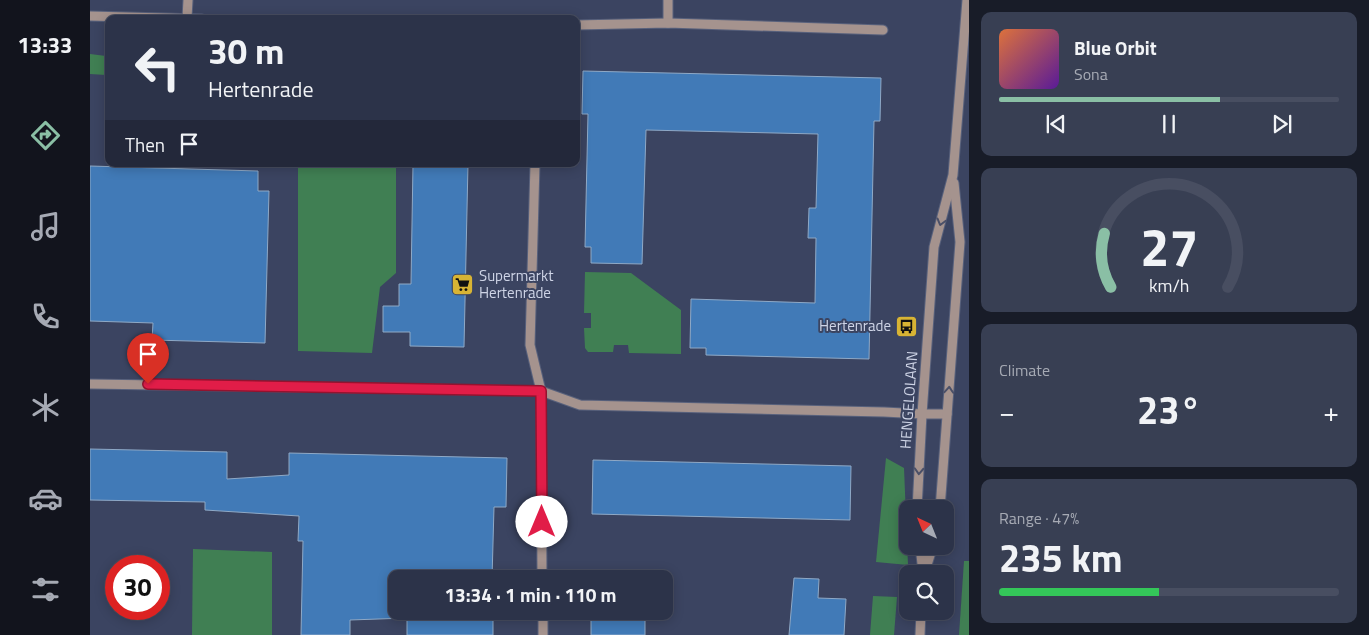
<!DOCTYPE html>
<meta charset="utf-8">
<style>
:root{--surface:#2c3349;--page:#383f53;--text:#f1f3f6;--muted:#a6aab4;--line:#484e61;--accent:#8abfa5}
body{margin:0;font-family:"Titillium Web",sans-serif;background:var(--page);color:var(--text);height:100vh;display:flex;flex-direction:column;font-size:19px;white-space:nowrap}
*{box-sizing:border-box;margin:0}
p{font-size:16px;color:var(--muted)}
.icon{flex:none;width:28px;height:28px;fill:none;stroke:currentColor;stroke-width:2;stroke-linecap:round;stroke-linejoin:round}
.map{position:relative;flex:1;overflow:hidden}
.sheet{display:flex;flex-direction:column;gap:12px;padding:12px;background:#181c28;width:400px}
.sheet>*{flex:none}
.guide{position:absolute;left:15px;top:15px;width:475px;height:152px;border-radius:10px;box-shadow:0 2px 12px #0003,0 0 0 1px var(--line);background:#2c3349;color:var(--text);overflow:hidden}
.needle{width:32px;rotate:317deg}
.fabs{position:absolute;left:809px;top:500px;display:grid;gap:10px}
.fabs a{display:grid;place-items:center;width:55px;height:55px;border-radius:10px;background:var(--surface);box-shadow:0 2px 12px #0003,0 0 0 1px var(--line);font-size:25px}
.speed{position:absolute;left:15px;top:555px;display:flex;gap:10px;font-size:25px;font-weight:700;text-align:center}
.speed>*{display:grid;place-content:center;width:65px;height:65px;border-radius:50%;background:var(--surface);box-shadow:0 2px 12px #0003,0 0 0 1px var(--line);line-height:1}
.speed .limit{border:8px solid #d22;background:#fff;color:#111}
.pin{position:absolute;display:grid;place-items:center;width:42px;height:42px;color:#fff;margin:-51px -21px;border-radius:50% 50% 50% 0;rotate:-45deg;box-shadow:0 0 5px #0007}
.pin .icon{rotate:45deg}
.me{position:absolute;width:55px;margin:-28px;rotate:0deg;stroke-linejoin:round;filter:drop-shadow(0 0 4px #0008)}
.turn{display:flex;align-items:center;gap:18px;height:105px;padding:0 20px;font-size:22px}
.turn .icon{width:65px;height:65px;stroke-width:2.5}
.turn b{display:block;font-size:35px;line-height:42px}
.then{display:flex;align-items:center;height:48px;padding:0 20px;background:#0003;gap:10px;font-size:19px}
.big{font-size:38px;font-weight:700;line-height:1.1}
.sheet .widget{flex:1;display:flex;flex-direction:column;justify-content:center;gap:8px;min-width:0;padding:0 18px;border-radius:10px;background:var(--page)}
.sheet .dial{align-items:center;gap:0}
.dial svg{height:130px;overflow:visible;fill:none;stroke:var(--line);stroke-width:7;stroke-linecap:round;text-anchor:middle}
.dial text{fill:var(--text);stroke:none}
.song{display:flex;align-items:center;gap:15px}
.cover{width:60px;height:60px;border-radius:8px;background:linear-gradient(135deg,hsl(20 70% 55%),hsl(270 70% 35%))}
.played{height:5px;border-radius:2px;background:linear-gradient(90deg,var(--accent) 65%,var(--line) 65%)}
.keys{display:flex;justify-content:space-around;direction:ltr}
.heat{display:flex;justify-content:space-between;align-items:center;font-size:28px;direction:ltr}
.charge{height:8px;border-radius:4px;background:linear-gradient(90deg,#34c759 47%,var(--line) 0)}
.trip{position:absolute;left:298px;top:570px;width:285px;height:50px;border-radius:10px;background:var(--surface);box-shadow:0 2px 12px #0003,0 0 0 1px var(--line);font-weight:700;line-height:50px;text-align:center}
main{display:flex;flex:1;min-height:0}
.dock{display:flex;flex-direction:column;width:90px;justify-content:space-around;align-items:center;background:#12141d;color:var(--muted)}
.dock .icon{width:35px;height:35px}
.dock .on{color:var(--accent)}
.dock b{font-size:22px;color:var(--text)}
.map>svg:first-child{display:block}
.green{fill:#407f53}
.building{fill:#417ab7;stroke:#8fa9c6}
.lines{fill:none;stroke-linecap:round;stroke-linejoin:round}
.minor-casing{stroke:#58617c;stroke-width:11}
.minor{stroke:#a5938e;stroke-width:9}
.oneway{stroke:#4b5068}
.route-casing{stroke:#92132f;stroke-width:12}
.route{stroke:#e11d48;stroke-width:9}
.labels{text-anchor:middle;stroke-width:4;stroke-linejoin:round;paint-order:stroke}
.poi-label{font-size:15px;fill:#ced4e6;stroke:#3b4461;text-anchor:start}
.street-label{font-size:15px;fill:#ced4e6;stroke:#3b4461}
</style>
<main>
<nav class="dock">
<b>13:33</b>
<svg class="icon on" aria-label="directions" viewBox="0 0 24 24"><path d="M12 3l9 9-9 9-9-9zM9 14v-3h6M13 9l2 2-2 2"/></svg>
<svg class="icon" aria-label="music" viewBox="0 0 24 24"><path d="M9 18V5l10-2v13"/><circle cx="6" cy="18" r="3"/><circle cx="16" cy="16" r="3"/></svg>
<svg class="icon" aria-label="phone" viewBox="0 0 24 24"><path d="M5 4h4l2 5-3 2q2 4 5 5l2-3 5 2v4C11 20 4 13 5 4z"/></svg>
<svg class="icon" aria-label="climate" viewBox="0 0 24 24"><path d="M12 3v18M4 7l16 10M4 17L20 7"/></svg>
<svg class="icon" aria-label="car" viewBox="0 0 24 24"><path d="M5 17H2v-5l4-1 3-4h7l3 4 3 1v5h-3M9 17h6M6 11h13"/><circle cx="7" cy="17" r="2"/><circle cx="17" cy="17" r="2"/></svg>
<svg class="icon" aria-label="filters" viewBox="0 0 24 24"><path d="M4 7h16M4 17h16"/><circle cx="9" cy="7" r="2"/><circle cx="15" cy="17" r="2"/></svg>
</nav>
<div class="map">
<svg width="879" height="635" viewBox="0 0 879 635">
<rect width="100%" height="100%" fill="#3b4461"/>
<g class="green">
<path d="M 0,54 L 16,56 L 16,75 L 0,74 Z"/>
<path d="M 208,164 L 306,164 L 306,273 L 290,287 L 282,353 L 208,351 Z"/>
<path d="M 495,272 L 541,273 L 591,310 L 591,354 L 539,353 L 538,345 L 524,345 L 523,352 L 498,352 L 495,348 L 494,328 L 501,328 L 501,313 L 494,313 Z"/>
<path d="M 796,458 L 814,468 L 818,565 L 786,562 Z"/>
<path d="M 103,549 L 182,552 L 182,635 L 102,635 Z"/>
<path d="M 874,561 L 879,561 L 879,635 L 869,635 Z"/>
<path d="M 783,596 L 807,597 L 804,635 L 780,635 Z"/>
</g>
<g class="building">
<path d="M 493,71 L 791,78 L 790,121 L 784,121 L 779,359 L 616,355 L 616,348 L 600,348 L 601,299 L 725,303 L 726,238 L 718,238 L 719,208 L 726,208 L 728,134 L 556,130 L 552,264 L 501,263 L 501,247 L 495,247 L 498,114 L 492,114 Z"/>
<path d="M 323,164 L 378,164 L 374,347 L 320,346 L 320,332 L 293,332 L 293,306 L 309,306 L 309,284 L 321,284 Z"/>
<path d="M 0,166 L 168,171 L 168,191 L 179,191 L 175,343 L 62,340 L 63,323 L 0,321 Z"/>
<path d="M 0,449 L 137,452 L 137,479 L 199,475 L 199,453 L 417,458 L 416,507 L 404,507 L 402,579 L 306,579 L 306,611 L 403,611 L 403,635 L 317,635 L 317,618 L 260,620 L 260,635 L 211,635 L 213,541 L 208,541 L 209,516 L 115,510 L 115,502 L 0,500 Z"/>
<path d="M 503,460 L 761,466 L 760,520 L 502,514 Z"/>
<path d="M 529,570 L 554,570 L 555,579 L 529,579 Z"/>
<path d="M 704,578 L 729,579 L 728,598 L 756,599 L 754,635 L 699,635 Z"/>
<rect x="501" y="611" width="54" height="24"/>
</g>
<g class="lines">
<defs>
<g id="minor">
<path d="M 0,16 L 112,19"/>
<path d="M 97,18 L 98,0"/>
<path d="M 578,23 L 578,0"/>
<path d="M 486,25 L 578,23 L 793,30"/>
<path d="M 445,164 L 440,345 L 451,391 L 452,579"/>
<path d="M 0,384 L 451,391 L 490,405 L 794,412 L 832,414 L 857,414"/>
<path d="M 827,509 L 832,414 L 844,247 L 863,175 L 877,0"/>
<path d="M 850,509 L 870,242 L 864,183"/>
<path d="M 830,546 L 833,573"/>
<path d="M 834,574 L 843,546"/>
<path d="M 453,611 L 453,635"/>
<path d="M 830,635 L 831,611"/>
</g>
</defs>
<use href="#minor" class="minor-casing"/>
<use href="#minor" class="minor"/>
</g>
<defs><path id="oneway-chevron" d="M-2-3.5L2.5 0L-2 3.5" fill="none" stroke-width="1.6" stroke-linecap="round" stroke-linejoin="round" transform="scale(1.25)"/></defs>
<g class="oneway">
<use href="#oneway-chevron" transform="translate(851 222) rotate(105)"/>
<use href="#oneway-chevron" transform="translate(859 390) rotate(-86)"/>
<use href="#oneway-chevron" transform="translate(829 471) rotate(93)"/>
</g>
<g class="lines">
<defs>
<path id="route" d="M 58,384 L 451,391 L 452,522"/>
</defs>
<use href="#route" class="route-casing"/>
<use href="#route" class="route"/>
</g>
<defs>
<symbol id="supermarket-square" viewBox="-11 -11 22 22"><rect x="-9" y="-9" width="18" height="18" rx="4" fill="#d8b434" stroke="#3b4461"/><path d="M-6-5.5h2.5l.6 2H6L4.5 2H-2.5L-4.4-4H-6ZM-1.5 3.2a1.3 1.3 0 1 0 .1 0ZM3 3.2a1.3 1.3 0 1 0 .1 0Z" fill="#111"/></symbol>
<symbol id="bus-square" viewBox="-11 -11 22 22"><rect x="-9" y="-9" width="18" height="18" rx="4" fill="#d8b434" stroke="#3b4461"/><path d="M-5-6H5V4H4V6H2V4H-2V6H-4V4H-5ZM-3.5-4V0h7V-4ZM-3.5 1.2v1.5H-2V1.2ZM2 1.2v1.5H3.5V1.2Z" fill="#111"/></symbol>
</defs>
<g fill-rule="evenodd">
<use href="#supermarket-square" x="360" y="272" width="25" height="25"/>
<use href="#bus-square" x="804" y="314" width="25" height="25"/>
</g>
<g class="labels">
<g class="poi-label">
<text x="389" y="281">Supermarkt<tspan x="389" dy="17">Hertenrade</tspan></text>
<text x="801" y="331" text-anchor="end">Hertenrade</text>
</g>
<g class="street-label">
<text transform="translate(819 400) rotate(-86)" y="5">HENGELOLAAN</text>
</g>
</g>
</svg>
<div class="fabs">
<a><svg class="needle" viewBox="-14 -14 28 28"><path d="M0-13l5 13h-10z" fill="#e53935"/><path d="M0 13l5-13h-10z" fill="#a6aab4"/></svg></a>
<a><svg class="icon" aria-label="search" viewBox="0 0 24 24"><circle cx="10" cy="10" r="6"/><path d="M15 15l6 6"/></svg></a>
</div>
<div class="speed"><div class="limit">30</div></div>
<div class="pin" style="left:58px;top:384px;background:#d93025"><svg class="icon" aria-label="arrive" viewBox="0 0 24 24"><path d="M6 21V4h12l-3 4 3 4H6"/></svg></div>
<svg class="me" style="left:452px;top:522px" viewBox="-20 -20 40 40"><circle r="19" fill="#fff"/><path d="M0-13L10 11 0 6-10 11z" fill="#e11d48"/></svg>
<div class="trip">13:34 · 1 min · 110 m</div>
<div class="guide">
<div class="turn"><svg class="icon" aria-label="left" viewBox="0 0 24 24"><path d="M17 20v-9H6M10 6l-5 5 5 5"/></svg><div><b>30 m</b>Hertenrade</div></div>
<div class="then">Then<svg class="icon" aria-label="arrive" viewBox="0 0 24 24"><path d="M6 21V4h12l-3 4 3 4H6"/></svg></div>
</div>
</div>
<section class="sheet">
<div class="widget">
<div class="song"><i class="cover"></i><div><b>Blue Orbit</b><p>Sona</p></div></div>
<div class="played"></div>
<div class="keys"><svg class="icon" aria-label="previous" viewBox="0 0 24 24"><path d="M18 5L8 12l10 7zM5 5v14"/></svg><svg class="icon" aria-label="pause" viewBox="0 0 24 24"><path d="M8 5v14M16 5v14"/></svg><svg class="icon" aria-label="next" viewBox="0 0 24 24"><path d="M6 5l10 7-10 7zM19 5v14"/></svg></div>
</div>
<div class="widget dial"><svg viewBox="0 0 100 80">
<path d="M14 69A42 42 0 1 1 86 69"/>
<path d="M14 69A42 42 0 0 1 10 36" stroke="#8abfa5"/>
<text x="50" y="56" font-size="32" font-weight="700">27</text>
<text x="50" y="72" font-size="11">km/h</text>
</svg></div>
<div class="widget"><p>Climate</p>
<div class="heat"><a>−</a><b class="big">23°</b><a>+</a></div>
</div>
<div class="widget"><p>Range · 47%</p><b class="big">235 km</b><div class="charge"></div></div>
</section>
</main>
